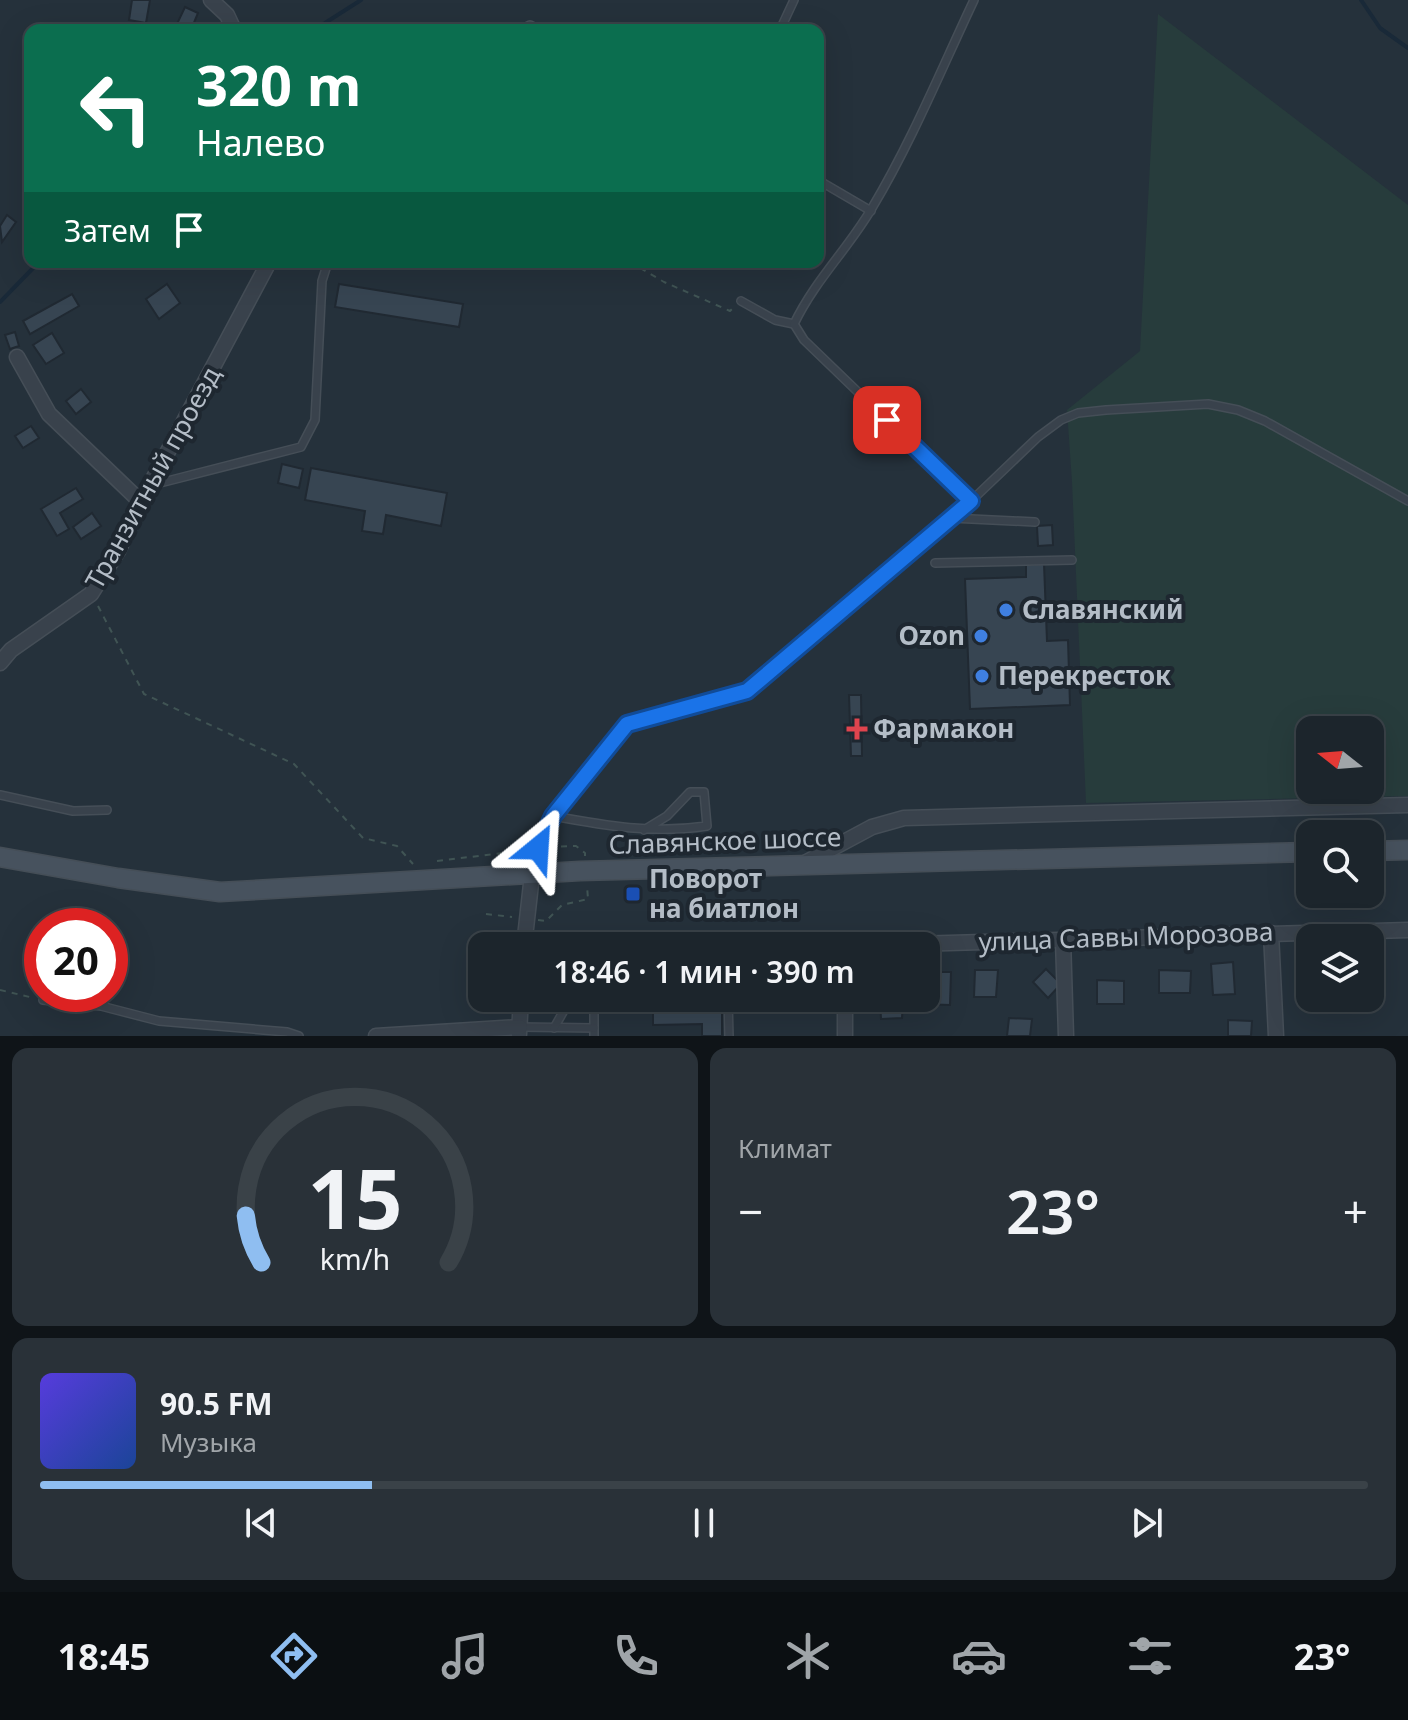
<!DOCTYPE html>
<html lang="ru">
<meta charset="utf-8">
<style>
:root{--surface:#1c252c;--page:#293138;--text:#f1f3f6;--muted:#a0a5a9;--line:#3a4248;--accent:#8fbef1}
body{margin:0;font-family:"Noto Sans",sans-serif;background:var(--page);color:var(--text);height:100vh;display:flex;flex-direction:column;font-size:30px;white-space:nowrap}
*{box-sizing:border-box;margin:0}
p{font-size:26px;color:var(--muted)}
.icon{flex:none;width:44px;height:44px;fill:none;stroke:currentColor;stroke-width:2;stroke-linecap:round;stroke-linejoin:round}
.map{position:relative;height:1036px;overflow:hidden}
.drawer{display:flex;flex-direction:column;gap:12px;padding:12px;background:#0f1418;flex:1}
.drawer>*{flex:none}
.banner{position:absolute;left:24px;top:24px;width:800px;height:244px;border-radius:16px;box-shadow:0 8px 32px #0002,0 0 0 2px var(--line);background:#0b6e4f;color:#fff;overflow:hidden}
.needle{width:52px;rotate:287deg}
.tools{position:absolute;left:1296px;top:716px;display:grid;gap:16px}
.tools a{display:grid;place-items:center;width:88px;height:88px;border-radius:16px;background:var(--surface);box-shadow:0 8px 32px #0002,0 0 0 2px var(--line);font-size:40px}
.speed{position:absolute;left:24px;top:908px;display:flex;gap:16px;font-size:40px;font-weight:700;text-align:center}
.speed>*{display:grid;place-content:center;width:104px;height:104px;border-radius:50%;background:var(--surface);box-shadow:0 8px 32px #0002,0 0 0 2px var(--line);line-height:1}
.speed .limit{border:12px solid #d22;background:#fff;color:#111}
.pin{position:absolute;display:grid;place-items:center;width:68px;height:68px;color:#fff;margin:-34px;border-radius:16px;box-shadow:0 4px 12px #0006}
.me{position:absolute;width:88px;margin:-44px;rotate:27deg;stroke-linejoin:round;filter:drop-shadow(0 0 6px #0008)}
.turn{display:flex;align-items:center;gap:28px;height:168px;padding:0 40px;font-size:36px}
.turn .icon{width:104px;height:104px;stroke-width:2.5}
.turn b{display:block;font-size:56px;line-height:68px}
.then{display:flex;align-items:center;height:76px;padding:0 40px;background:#0003;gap:16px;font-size:30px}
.big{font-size:60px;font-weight:600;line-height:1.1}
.drawer .tile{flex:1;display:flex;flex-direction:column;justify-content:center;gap:12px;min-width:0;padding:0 28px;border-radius:16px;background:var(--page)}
.drawer .dial{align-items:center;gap:0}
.dial svg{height:208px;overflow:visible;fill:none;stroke:var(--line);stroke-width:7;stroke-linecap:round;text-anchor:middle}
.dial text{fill:var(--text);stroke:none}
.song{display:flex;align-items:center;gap:24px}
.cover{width:96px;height:96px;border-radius:12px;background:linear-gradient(135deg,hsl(250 70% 55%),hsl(220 70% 35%))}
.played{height:8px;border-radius:4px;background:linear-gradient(90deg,var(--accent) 25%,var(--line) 25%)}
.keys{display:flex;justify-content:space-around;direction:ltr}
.heat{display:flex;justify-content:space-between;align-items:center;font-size:44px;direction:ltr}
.drawer .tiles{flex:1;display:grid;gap:12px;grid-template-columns:1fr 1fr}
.tile:last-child{grid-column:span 2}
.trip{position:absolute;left:468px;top:932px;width:472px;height:80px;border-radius:16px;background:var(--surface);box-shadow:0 8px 32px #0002,0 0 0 2px var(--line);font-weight:600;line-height:80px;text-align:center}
.tab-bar{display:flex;height:128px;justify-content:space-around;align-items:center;background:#0b0f12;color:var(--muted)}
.tab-bar .icon{width:56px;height:56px}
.tab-bar .active{color:var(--accent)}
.tab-bar b{font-size:36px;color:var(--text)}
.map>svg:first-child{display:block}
.green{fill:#273c3c;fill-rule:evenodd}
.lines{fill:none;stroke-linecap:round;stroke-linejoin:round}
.stream{stroke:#192938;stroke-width:4}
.building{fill:#374552;stroke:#202932;stroke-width:2}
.service-casing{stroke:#454e57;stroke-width:10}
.minor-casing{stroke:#454e57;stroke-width:17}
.secondary-casing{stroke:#454e57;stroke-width:21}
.path{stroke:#405454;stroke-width:2;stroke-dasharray:6 6;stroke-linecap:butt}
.service{stroke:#39424c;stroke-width:7}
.minor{stroke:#39424c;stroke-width:14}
.secondary{stroke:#47525e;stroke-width:18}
.route-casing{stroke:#114b97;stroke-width:20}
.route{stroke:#1a73e8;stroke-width:14}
.shop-dot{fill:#3f7fe0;stroke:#1e2730;stroke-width:3}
.health-dot{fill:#e0444e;stroke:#1e2730;stroke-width:3}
.transit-dot{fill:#1a4fb4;stroke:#1e2730;stroke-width:3}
.labels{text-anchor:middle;stroke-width:8;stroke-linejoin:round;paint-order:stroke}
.street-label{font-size:26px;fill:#b4bdc7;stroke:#1e2730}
.poi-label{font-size:26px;font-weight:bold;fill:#b4bdc7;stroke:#1e2730;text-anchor:start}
</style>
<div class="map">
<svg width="1408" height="1036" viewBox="0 0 1408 1036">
<rect width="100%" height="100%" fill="#25313b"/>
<path class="green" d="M 1158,14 L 1408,205 L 1408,796 L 1086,803 L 1072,482 L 1067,410 L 1140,351 ZM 1310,730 L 1370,730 L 1370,790 L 1310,790 Z"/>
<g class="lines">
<g class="stream">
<path d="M 1361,0 L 1380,28 L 1408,48"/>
<path d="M 314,30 L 361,0"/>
<path d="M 0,302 L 39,262"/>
</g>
</g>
<g class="building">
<path d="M 132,0 L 150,0 L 146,23 L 129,20 Z"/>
<path d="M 185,7 L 198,13 L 191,30 L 176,26 Z"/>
<path d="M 7,215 L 16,222 L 2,242 L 0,226 Z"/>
<path d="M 167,284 L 180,303 L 159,319 L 146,299 Z"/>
<path d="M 339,284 L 463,304 L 459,327 L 335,307 Z"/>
<path d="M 72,294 L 79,306 L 30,334 L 23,321 Z"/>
<path d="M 15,332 L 19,346 L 10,349 L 5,335 Z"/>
<path d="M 52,333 L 64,353 L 46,364 L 33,345 Z"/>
<path d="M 81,389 L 91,402 L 76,414 L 66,401 Z"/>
<path d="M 31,426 L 39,438 L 23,448 L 15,436 Z"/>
<path d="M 282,464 L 303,469 L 299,488 L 278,483 Z"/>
<path d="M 311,468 L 447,493 L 441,526 L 386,515 L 383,534 L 362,531 L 365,511 L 305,500 Z"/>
<path d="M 76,488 L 83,499 L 60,513 L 69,529 L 57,536 L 41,509 Z"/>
<path d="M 92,513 L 101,526 L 81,539 L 73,527 Z"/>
<path d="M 1052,525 L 1053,545 L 1038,546 L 1037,526 Z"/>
<path d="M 1044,564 L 1047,641 L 1068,640 L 1070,705 L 970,709 L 965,579 L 1026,577 L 1026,565 Z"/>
<path d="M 849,695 L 861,695 L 862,756 L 851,756 Z"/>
<path d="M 1233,962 L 1235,994 L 1213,995 L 1211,964 Z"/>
<path d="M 1046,969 L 1061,984 L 1048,998 L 1033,982 Z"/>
<path d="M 975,970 L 998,970 L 996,997 L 974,997 Z"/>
<path d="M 1159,970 L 1191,971 L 1190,993 L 1159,993 Z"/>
<path d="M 926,972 L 951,972 L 950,1005 L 920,1004 L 920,998 L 926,998 Z"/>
<path d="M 1097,980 L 1124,981 L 1124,1004 L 1097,1004 Z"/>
<path d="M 653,998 L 722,998 L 722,1036 L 702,1036 L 702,1024 L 653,1025 Z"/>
<path d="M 880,998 L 903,998 L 902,1018 L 881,1019 Z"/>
<path d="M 1009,1018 L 1032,1019 L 1030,1036 L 1007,1036 Z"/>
<path d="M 1228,1020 L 1252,1021 L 1251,1036 L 1228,1036 Z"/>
</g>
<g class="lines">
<defs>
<g id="service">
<path d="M 520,30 L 530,25 L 540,30"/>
<path d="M 780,30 L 794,0"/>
<path d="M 818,180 L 871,211"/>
<path d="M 741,301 L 775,320 L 794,324"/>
<path d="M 152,485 L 301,447 L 315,420 L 322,281 L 328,262"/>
<path d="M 971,501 L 1038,437 L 1061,420 L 1078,413 L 1106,410 L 1208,404 L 1238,410 L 1265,421 L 1408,501"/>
<path d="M 951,518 L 971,501 L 804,340 L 794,324 C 815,280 848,249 872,208 C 912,141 941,70 974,0"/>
<path d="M 935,563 L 1072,560"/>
<path d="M 0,795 L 73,811 L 107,810"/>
<path d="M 553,816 C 607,826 652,834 707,826 L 704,792 L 690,792 L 667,816 L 644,830"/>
<path d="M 533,871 L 540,844 L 553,816 L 627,724 L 747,691 L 951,518 L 1035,522"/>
<path d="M 594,998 L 594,1036"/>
<path d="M 728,998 L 729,1036"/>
<path d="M 43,1000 L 101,1006 L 159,1021 L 287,1032 L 299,1036"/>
<path d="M 520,1027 L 594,1028"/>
<path d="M 554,1028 L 571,998"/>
</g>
<g id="minor">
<path d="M 211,0 L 227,15 L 234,30"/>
<path d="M 17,357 L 49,414 L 142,503"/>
<path d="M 0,663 L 11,650 L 91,594 L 118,551 L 150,485 L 269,262"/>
<path d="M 803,864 L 872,827 L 904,818 L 1408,805"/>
<path d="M 1271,933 L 1276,1036"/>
<path d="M 1063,939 L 1066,1036"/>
<path d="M 524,946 L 532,875"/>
<path d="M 845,946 L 1408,930"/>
<path d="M 519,1034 L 521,998"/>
<path d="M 376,1036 L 520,1027"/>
<path d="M 845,1036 L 845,998"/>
</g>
<g id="secondary">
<path d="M 1370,851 L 1408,850"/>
<path d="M 0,857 L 118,878 L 220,892 L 580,871 L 1310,852"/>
</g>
</defs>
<use href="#service" class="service-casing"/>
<use href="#minor" class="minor-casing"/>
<use href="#secondary" class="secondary-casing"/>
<g class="path">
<path d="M 630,262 L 664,282 L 730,311 L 732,309"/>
<path d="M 98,606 L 144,694 L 294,764 L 363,838 L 397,846 L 413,864"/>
<path d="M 549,847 L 576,846 L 585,853 L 585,856"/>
<path d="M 437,861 L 527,850"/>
<path d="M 486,914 L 512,917"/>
<path d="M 538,920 L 546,921 L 562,905 L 588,899 L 587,886"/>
<path d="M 0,990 L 34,998"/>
</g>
<use href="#service" class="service"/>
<use href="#minor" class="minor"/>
<use href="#secondary" class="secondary"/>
</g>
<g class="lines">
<defs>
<path id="route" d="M 538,848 L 553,816 L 627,724 L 747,691 L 971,501 L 887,420"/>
</defs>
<use href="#route" class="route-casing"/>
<use href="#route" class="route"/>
</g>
<g class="shop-dot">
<circle cx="1006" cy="610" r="8"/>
<circle cx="981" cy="636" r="8"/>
<circle cx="982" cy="676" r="8"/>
</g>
<path class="health-dot" d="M853 717h8v8h8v8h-8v8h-8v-8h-8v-8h8z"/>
<rect class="transit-dot" x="625" y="886" width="16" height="16" rx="4"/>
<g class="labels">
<g class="street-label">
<text transform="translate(153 478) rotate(-61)" y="9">Транзитный проезд</text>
<text transform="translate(725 841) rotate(-2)" y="9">Славянское шоссе</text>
<text transform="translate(1126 937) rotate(-2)" y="9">улица Саввы Морозова</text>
</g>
<g class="poi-label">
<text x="1022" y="619">Славянский</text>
<text x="965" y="645" text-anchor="end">Ozon</text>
<text x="998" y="685">Перекресток</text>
<text x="873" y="738">Фармакон</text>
<text x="649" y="888">Поворот<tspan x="649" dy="30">на биатлон</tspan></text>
</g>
</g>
</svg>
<div class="tools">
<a><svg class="needle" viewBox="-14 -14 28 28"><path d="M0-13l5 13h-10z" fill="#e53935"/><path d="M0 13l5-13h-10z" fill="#a0a5a9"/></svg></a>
<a><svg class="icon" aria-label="search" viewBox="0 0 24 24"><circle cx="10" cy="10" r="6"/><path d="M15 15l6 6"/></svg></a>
<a><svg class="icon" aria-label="layers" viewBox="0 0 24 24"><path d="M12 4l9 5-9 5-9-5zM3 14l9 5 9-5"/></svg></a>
</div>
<div class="speed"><div class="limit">20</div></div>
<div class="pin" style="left:887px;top:420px;background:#d93025"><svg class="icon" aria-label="arrive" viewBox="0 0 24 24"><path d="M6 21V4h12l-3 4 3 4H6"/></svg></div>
<svg class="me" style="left:538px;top:848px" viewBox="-20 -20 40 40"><path d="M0-17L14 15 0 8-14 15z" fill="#1a73e8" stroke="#fff" stroke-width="4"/></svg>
<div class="trip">18:46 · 1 мин · 390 m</div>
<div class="banner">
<div class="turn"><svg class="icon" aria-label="left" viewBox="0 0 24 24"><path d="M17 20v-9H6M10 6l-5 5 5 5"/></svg><div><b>320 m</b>Налево</div></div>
<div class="then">Затем<svg class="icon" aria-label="arrive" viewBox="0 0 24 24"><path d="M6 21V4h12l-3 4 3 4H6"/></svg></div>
</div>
</div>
<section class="drawer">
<div class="tiles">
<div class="tile dial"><svg viewBox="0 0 100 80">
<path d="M14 69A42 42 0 1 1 86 69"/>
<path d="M14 69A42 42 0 0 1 8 51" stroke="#8fbef1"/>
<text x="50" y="56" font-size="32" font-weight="700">15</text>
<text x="50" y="72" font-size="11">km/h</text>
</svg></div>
<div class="tile"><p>Климат</p>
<div class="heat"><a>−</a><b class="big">23°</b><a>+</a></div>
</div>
<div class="tile">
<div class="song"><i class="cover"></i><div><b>90.5 FM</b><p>Музыка</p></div></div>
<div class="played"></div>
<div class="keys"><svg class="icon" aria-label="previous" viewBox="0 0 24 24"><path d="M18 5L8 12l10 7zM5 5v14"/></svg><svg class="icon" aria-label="pause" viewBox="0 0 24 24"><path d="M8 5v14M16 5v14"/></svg><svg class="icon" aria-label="next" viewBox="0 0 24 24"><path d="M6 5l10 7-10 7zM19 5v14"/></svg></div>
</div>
</div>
</section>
<nav class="tab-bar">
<b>18:45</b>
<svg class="icon active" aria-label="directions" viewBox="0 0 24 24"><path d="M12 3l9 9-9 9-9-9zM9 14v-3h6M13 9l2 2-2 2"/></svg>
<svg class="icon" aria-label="music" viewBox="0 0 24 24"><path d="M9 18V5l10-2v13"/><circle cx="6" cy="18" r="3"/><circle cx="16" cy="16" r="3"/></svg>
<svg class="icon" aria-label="phone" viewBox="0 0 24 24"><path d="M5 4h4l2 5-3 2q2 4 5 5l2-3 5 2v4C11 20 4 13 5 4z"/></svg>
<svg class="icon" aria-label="climate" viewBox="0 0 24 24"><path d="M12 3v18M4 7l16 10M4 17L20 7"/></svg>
<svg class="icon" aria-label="car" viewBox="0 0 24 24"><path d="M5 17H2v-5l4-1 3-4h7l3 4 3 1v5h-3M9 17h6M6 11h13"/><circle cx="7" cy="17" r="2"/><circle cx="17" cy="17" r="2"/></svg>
<svg class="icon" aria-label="filters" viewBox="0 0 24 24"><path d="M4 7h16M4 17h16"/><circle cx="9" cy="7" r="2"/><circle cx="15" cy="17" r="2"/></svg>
<b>23°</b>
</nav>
